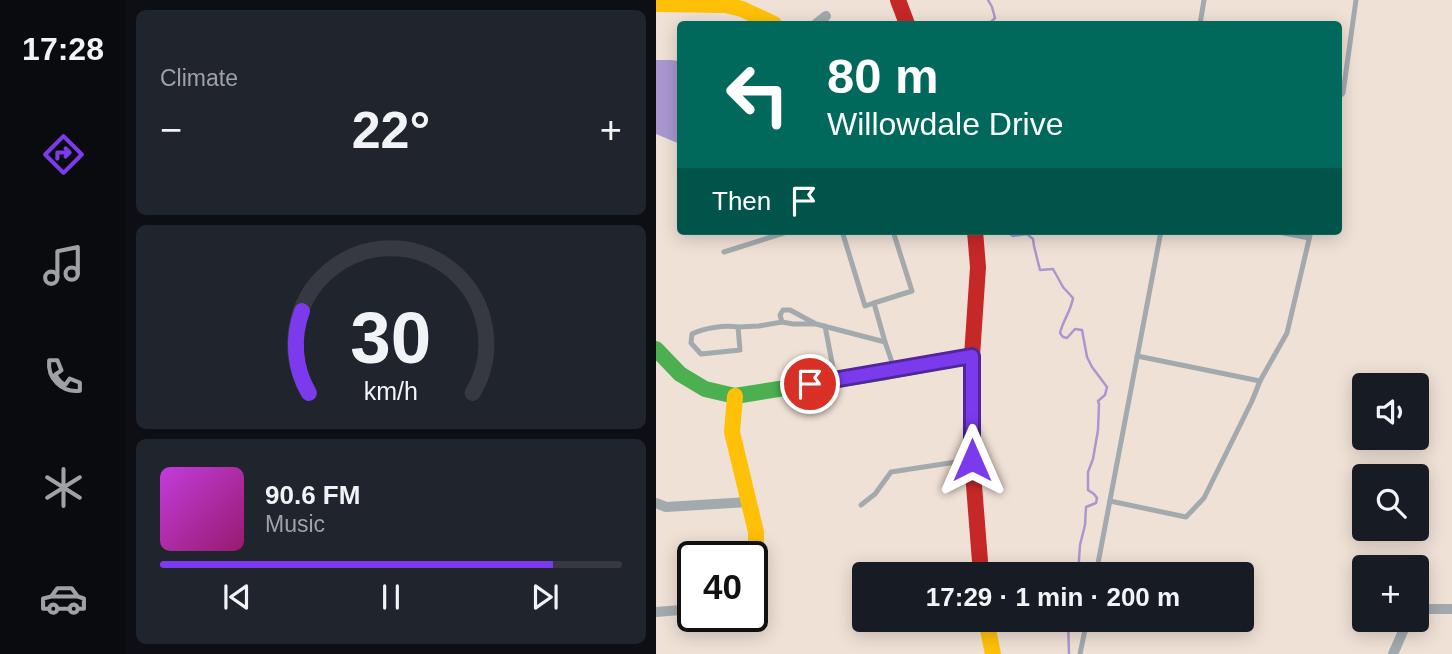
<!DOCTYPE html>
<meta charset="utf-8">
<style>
:root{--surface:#171b24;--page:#20242c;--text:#f1f3f6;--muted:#9ea1a6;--line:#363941;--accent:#7c3aed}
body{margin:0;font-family:Arial,sans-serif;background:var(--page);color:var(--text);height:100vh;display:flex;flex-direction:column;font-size:26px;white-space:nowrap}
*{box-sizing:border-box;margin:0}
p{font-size:23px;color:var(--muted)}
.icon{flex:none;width:38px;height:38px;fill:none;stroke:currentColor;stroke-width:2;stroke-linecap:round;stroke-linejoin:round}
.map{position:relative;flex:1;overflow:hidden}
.sheet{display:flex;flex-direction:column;gap:10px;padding:10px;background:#0d0f14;width:530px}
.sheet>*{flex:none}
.guide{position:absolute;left:21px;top:21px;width:665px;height:214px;border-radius:7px;box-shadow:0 4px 18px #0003;background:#00695c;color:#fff;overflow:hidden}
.buttons{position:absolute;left:696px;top:373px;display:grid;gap:14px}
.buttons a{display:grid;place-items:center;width:77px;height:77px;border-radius:7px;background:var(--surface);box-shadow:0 4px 18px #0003;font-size:35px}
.speed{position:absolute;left:21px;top:541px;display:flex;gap:14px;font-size:35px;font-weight:700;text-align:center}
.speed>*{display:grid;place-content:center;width:91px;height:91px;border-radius:50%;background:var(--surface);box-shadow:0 4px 18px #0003;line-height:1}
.speed .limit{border:4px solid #111;border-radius:10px;background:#fff;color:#111}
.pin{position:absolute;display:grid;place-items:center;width:60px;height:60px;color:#fff;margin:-30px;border:4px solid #fff;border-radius:50%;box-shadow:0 2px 7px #0007}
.me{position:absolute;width:77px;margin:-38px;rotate:0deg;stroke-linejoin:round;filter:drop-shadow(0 0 5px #0008)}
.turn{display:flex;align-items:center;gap:24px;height:147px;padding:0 35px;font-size:32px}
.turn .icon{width:91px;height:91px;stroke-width:2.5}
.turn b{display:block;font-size:49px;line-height:60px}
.then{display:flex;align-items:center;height:66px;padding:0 35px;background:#0003;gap:14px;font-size:26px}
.big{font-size:52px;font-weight:700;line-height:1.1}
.sheet .widget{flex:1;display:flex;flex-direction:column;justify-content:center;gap:10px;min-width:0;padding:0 24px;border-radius:10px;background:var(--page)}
.sheet .dial{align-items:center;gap:0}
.dial svg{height:182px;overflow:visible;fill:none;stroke:var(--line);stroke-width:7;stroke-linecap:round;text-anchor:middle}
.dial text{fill:var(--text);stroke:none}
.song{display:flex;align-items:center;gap:21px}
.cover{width:84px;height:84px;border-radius:10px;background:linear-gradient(135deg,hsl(290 70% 55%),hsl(320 70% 35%))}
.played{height:7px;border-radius:4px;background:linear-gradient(90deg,var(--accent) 85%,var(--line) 85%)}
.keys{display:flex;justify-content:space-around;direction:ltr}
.heat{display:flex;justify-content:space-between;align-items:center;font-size:38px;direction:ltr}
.trip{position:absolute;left:196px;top:562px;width:402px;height:70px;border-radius:7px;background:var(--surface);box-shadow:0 4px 18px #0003;font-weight:700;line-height:70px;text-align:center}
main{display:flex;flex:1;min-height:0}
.menu{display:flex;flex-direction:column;width:126px;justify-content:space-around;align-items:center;background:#090b0e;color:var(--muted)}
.menu .icon{width:49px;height:49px}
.menu .on{color:var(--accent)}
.menu b{font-size:32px;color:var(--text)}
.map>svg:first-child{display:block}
.water{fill:#a997ce}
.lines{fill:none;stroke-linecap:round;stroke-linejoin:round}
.stream{stroke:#a997ce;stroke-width:2.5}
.lane{stroke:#a3aaae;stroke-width:5}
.street{stroke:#a3aaae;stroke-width:10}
.fast{stroke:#4caf50;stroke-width:16}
.slow{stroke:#ffc107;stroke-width:16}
.jam{stroke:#c62828;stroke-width:16}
.route-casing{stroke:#51269a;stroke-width:18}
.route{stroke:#7c3aed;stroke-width:12}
</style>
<main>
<nav class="menu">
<b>17:28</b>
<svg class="icon on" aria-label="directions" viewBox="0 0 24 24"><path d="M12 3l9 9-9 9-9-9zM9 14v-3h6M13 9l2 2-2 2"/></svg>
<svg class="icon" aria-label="music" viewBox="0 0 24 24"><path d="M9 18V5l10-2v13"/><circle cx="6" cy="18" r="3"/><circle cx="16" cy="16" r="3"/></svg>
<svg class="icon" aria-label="phone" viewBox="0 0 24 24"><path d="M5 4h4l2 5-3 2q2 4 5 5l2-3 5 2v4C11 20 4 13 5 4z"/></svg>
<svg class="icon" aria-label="climate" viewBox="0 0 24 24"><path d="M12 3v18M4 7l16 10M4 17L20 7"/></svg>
<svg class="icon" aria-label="car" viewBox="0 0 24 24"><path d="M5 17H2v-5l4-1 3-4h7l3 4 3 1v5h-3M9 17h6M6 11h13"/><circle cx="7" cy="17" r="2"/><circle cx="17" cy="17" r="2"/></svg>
</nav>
<section class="sheet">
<div class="widget"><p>Climate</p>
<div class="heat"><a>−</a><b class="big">22°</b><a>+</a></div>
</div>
<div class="widget dial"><svg viewBox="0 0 100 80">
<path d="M14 69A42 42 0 1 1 86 69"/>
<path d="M14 69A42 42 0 0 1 11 33" stroke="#7c3aed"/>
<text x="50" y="56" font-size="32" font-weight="700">30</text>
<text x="50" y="72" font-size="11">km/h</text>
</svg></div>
<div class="widget">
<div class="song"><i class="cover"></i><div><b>90.6 FM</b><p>Music</p></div></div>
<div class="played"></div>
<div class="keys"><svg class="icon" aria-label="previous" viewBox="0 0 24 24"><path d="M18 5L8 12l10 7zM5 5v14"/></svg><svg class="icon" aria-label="pause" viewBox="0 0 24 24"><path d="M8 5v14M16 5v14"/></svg><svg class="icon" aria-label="next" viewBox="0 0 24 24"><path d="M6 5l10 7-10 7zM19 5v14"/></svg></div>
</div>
</section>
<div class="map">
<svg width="796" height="654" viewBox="0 0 796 654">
<rect width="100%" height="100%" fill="#f0e1d6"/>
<path class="water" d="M 0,60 L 15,60 L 24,61 L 24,144 L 0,134 Z"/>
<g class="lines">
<g class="stream">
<path d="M 332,0 L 336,7 L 339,18 L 333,24"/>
<path d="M 349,231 L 357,236 L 371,234 L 377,239 L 378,246 L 384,270 L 397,269 L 407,287 L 417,298 C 415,311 407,320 404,333 L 407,337 L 411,338 L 419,329 L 426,330 L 431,357 L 436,367 L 451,387 L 449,395 L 442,401 L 443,404 L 442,430 L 437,459 L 432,472 L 432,490 L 438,494 L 441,498 L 440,503 L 430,507 L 429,525 L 424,545 L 422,574"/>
<path d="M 412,620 L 413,654"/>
</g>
<g class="lane">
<path d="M 544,24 L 548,0"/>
<path d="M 682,98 L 687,93 L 700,0"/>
<path d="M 186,231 L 209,306 L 218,303"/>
<path d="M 618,231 L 653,238"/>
<path d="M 68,252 L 134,231"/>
<path d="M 160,324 L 137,324 L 126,322 L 124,315 L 127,310 L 134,310 L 160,324 L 229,342 L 238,368"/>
<path d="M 169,326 L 179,378"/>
<path d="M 82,327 C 68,325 48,328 36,334 L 35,343 L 45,354 L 84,350 L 82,327 L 103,326 L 126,322"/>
<path d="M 229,342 L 218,303 L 256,291 L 237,231"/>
<path d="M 481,356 L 604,381"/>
<path d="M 454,501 L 530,517 L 548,498 L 596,401 L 604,381 L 631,333 L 655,231"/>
<path d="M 205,505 L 219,494 L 235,472 L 313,460"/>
<path d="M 440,574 L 505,231"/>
<path d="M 424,654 L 431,620"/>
</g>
<g class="street">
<path d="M 160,24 L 170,16"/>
<path d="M 0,503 L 10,507 L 92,502"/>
<path d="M 761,609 L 796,609"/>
<path d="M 0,612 L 37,609"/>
<path d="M 737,654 L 752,620"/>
</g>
<path class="fast" d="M 0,349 L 24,374 L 49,389 L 79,396 L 230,372 L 316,356"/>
<g class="slow">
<path d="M 0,4 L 69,5 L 86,9 L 118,24"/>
<path d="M 79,396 L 76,432 L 100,532 L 100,549 L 96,569"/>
<path d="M 330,620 L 337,654"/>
</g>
<g class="jam">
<path d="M 242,0 L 251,24"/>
<path d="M 319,231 L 322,267 L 316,356 L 316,460 L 325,574"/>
</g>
</g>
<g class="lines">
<defs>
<path id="route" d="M 154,384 L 316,356 L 316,460"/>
</defs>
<use href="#route" class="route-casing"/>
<use href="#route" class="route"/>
</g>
</svg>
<div class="buttons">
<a><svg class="icon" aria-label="sound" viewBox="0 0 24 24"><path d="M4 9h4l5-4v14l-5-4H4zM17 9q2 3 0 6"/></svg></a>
<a><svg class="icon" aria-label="search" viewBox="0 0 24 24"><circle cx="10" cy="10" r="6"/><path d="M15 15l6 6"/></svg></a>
<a>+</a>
</div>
<div class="speed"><div class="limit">40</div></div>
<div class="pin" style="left:154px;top:384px;background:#d93025"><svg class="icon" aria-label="arrive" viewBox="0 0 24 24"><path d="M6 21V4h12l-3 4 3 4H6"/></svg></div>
<svg class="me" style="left:316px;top:460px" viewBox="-20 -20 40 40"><path d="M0-17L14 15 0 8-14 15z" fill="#7c3aed" stroke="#fff" stroke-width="4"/></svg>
<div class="trip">17:29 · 1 min · 200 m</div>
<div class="guide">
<div class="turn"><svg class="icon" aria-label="left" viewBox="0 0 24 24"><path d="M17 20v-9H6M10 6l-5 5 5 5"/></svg><div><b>80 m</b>Willowdale Drive</div></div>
<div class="then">Then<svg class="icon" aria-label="arrive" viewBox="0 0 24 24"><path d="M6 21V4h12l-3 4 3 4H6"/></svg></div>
</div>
</div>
</main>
